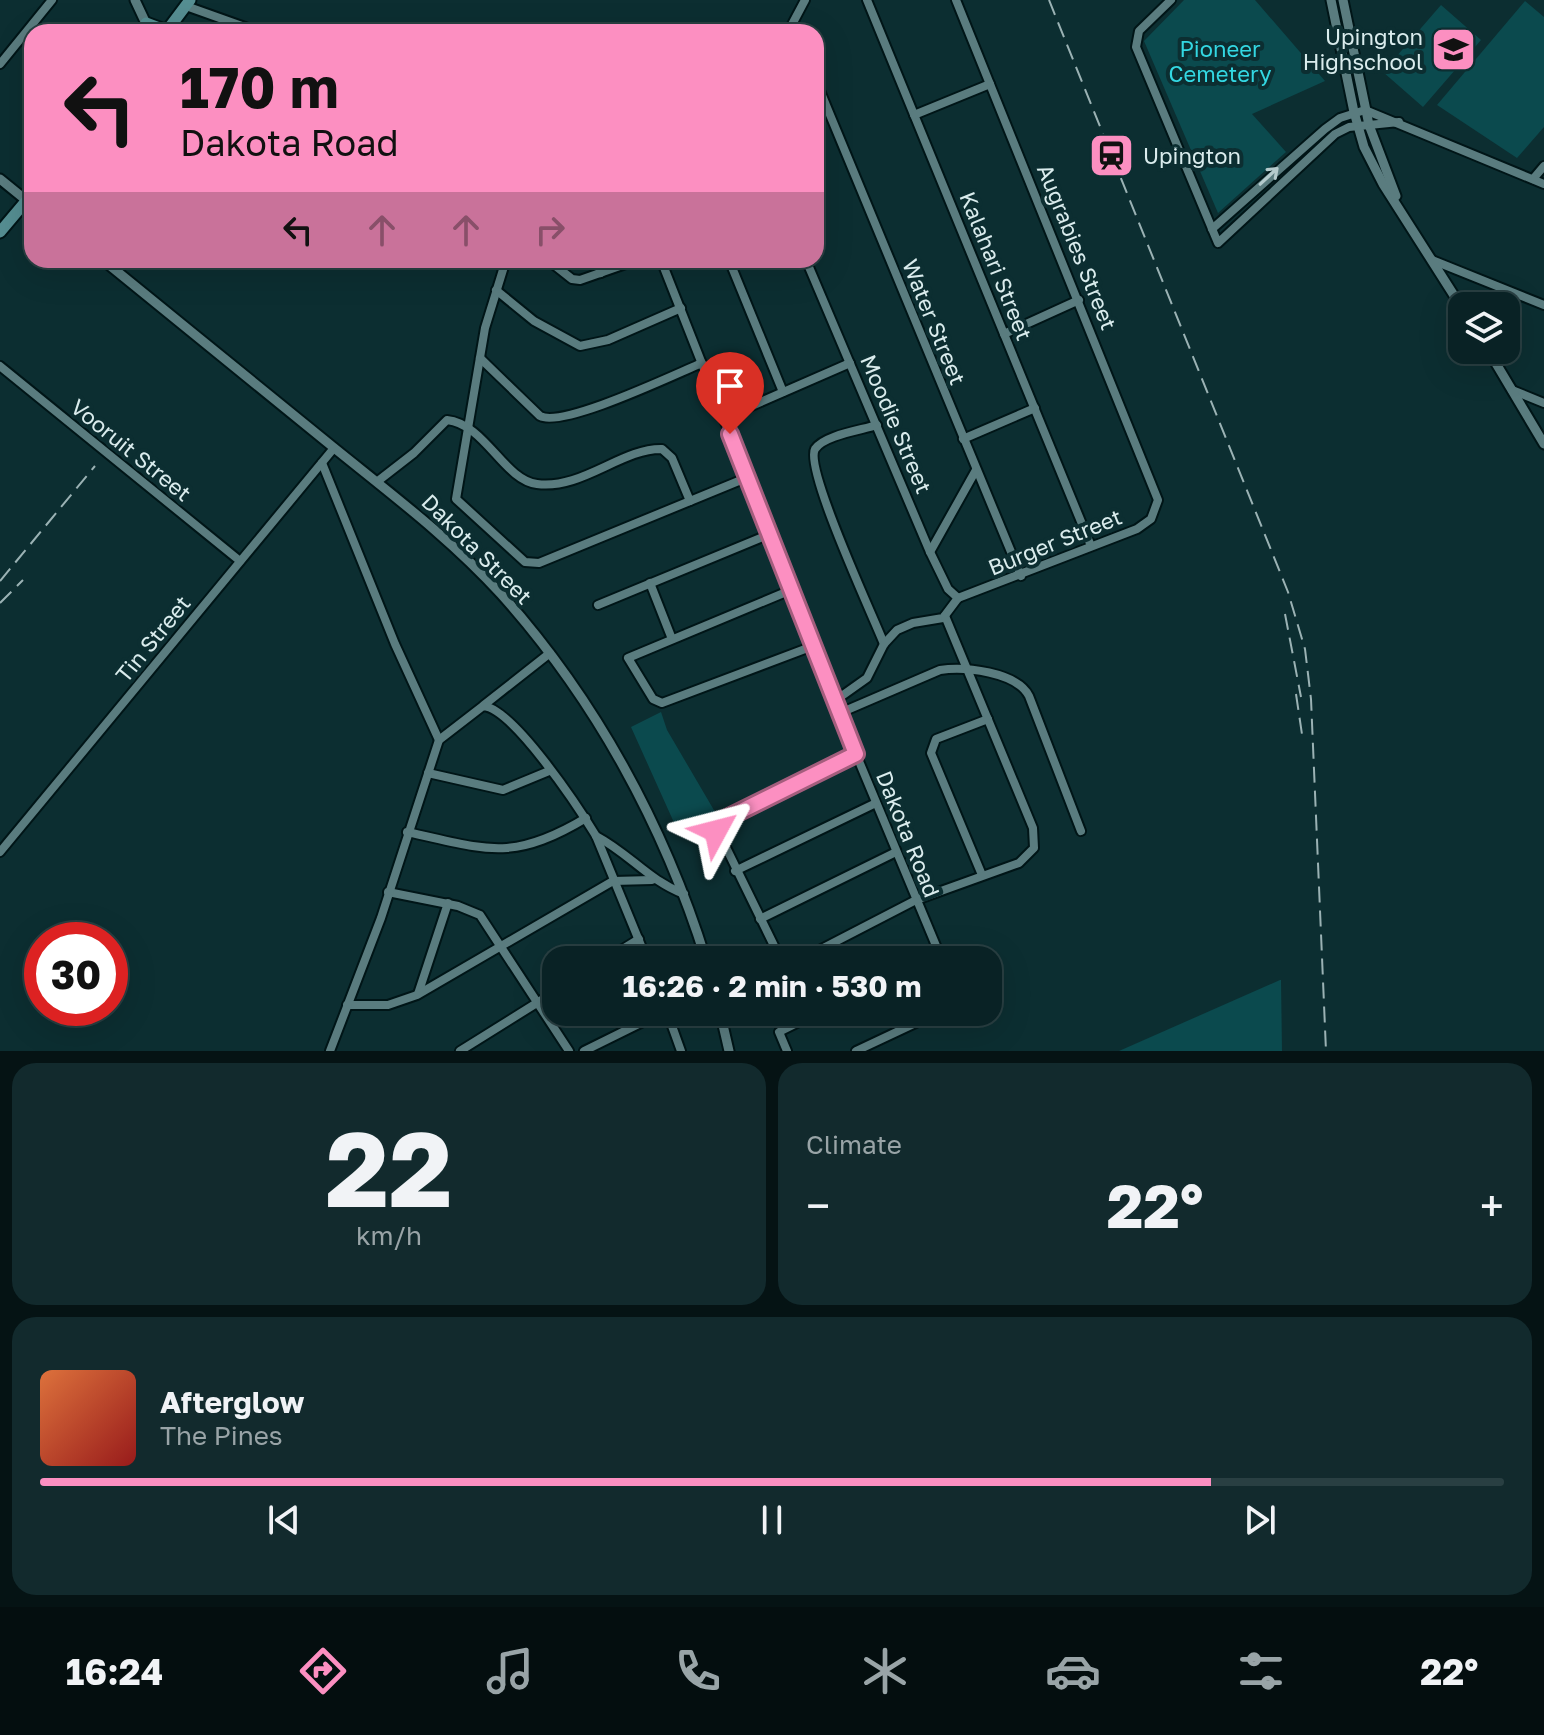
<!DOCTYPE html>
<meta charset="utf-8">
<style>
:root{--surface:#092225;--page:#122a2d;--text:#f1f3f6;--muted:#99a4a7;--line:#293f42;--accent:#fc8fc1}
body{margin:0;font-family:"Golos Text",sans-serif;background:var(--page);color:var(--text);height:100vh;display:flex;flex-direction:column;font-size:30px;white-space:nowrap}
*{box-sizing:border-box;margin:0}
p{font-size:26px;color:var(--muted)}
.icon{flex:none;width:44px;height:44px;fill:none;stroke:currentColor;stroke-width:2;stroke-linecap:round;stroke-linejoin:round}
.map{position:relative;height:1051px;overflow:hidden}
.side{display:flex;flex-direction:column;gap:12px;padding:12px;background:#051314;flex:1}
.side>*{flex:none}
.top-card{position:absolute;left:24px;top:24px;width:800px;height:244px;border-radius:24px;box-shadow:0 8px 32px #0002,0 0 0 2px var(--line);background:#fc8fc1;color:#111;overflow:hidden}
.fabs{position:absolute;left:1448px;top:292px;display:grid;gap:16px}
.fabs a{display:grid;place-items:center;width:72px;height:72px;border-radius:16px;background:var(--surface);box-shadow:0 8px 32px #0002,0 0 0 2px var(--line);font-size:40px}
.speed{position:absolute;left:24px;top:922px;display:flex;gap:16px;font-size:40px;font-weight:700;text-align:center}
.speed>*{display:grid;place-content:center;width:104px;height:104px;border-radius:50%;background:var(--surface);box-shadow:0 8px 32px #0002,0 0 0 2px var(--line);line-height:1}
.speed .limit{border:12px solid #d22;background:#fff;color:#111}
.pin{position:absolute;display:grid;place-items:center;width:68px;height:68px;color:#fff;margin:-82px -34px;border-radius:50% 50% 50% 0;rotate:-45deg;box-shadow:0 0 8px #0007}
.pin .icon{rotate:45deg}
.me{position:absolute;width:88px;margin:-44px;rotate:52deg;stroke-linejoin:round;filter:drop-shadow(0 0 6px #0008)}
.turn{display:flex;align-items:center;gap:28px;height:168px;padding:0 24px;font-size:36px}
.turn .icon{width:104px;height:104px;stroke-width:2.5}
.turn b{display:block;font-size:56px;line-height:68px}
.lanes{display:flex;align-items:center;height:76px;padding:0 24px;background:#0003;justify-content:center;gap:40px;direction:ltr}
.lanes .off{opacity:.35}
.big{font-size:60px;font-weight:700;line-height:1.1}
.side .widget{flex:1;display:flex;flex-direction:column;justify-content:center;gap:12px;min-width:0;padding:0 28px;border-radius:24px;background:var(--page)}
.side .dial{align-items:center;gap:0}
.dial b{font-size:104px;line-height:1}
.song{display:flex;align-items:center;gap:24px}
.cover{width:96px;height:96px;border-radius:12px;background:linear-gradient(135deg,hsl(20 70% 55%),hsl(0 70% 35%))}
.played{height:8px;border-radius:4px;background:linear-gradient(90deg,var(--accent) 80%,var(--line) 80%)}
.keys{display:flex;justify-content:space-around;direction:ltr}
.heat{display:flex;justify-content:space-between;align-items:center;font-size:44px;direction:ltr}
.side .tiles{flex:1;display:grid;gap:12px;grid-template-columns:1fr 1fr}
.widget:last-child{grid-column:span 2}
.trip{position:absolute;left:542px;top:946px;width:460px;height:80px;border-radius:24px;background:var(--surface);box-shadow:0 8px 32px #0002,0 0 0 2px var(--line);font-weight:700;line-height:80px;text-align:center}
.dock{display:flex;height:128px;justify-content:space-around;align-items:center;background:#040e0f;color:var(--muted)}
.dock .icon{width:56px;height:56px}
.dock .current{color:var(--accent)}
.dock b{font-size:36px;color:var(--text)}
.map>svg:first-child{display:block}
.green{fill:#0b4a4e}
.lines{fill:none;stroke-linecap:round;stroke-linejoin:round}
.minor-casing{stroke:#001517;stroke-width:12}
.tertiary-casing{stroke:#001517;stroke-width:13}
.secondary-casing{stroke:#001517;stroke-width:15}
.minor{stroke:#5a7c7f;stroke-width:8}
.tertiary{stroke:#5a7c7f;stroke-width:9}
.secondary{stroke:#558e92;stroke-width:11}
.rail{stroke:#9bb2b4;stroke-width:2;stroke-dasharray:16 8;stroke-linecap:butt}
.oneway{stroke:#b4cacc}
.route-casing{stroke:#a45d7d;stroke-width:20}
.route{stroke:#fc8fc1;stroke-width:14}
.labels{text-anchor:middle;stroke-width:8;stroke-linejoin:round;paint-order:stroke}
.poi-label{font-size:22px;fill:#daeced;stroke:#0c2e31;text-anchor:end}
.park-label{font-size:22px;fill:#33d7e2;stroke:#0c2e31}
.street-label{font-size:22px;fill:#daeced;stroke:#0c2e31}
</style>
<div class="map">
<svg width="1544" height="1051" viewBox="0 0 1544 1051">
<rect width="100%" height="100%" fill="#0c2e31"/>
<g class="green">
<path d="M 1184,0 L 1255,0 L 1325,81 L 1252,114 L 1286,152 L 1218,213 L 1144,41 Z"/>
<path d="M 1525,1 L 1544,17 L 1544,127 L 1517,158 L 1437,105 Z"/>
<path d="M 1441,5 L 1481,40 L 1423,107 L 1383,72 Z"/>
<path d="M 661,712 L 667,730 L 718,817 L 676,827 L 631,727 Z"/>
<path d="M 1281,980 L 1282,1051 L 1119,1051 L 1280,980 Z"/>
</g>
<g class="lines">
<defs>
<g id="minor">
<path d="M 867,0 L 1091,546"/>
<path d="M 956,0 L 1158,500 L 1151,519 L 1137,529 L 958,598"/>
<path d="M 1171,0 L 1139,31 L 1136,47 L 1218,243 L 1335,134 L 1349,127 L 1399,122"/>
<path d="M 186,6 L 259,32"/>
<path d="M 788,32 L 805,0"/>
<path d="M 0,64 L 52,0"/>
<path d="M 816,81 L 1021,576"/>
<path d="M 914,115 L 990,84"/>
<path d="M 1533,179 L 1544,166"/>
<path d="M 1212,229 L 1325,129 L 1340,118 L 1365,110 L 1544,184"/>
<path d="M 506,260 L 485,328 L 456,499 L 525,562 L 539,563 L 746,478"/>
<path d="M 548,260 L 572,279 L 580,280 L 637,260"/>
<path d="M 596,260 L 601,273"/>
<path d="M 661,260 L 856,754 L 942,960"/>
<path d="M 729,260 L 783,392"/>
<path d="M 806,260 L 930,552 L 948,589 L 958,598"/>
<path d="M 1432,260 L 1544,305"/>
<path d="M 496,290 L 534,321 L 580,346 L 608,340 L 681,308"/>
<path d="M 1004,334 L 1079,300"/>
<path d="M 480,358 L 540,416 C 563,428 673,375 702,363"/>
<path d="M 0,366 L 240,561"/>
<path d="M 1512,390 L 1544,403"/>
<path d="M 724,418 L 850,363"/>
<path d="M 877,425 C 862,430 824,435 815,449 C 804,468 873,616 884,644"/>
<path d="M 963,439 L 1035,408"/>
<path d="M 322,463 L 395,644 L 439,740"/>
<path d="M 378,481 L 414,453 L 447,420 C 485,424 504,480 537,484 C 582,490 622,448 662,449 L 672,458 L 690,501"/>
<path d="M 930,552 L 976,470"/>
<path d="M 650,583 L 672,639"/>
<path d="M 791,590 L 628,658 L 653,699 L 662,703 L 813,646"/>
<path d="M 598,605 L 770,534"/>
<path d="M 836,700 L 867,678 L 884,644 L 897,630 L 913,623 L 943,618 L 958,598"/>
<path d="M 484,705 L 550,653"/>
<path d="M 840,713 L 940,670 C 964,666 1017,672 1029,696 L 1081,831"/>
<path d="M 428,773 L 503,790 L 549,771"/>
<path d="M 407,832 C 486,849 511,863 586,818"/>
<path d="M 596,836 C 630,854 648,880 684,894"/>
<path d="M 0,852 L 334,448"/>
<path d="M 735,871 L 876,803"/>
<path d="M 982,875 L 931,753 L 936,739 L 988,719"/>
<path d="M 388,892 L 458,906 L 480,915 L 569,1051"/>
<path d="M 760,919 L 896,852"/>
<path d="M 605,960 L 639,939"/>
<path d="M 781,960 L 716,827 L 727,818 L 856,754"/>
<path d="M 800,960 L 916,900 L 1019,863 L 1034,848 L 1033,828 L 945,616"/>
<path d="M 923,960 L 939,952"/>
<path d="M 418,994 L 448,903"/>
<path d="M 347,1005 L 388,1005 L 417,995 L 613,881 L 652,880"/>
<path d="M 667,1012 L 681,1051"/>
<path d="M 330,1051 L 381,918 L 439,740 L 483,706 C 513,708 579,808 596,836 L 647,960"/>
<path d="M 460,1051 L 556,991"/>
<path d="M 584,1051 L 663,1012"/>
<path d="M 787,1051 L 779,1032 L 819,1012"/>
<path d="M 856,1051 L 939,1012"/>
</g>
<g id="tertiary">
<path d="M 135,0 L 150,32"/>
<path d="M 1331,0 L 1354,112 L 1364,147 L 1383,184 L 1462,308"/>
<path d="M 1343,0 L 1369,125 L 1396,196"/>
<path d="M 0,179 L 32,205"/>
<path d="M 103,260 C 180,322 256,385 333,447 C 391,494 450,538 501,594 C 595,699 664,825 706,960"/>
<path d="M 1488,350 L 1544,444"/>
<path d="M 720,1012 L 729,1051"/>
</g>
<g id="secondary">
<path d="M 146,23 L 167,31"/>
<path d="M 166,32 L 190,0"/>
<path d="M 0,232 L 32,194"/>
</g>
</defs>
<use href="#minor" class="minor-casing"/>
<use href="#tertiary" class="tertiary-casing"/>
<use href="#secondary" class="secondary-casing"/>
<use href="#minor" class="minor"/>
<use href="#tertiary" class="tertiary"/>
<use href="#secondary" class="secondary"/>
<g class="rail">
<path d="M 1049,0 L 1288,592 L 1305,649 L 1311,699 L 1326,1051"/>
<path d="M 0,581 L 95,466"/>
<path d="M 0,603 L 23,580"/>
<path d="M 1285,614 L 1301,697"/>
<path d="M 1296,694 L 1303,741"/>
</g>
</g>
<defs><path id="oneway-shaft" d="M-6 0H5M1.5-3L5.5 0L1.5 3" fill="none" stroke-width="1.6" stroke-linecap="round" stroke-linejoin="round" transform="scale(2)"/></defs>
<use class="oneway" href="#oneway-shaft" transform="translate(1269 176) rotate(-43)"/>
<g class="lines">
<defs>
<path id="route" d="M 716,831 L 719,822 L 727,818 L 856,754 L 730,434"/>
</defs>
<use href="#route" class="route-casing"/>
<use href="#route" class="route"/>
</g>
<defs>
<symbol id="university-square" viewBox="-11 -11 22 22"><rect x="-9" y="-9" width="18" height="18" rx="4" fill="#fc8fc1" stroke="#0c2e31"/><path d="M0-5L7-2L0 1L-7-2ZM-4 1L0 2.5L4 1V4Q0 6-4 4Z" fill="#111"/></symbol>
<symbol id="station-square" viewBox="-11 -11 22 22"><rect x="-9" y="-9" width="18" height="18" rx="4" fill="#fc8fc1" stroke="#0c2e31"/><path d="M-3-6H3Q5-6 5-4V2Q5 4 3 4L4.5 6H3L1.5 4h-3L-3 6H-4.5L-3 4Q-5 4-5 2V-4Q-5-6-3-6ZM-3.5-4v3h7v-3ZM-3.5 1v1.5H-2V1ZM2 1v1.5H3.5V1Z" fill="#111"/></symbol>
</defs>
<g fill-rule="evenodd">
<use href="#university-square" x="1428" y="24" width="51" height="51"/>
<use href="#station-square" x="1086" y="130" width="51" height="51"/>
</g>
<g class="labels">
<g class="poi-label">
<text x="1423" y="45">Upington<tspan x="1423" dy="25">Highschool</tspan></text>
<text x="1143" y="164" text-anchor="start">Upington</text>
</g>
<g class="park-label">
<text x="1220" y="57">Pioneer<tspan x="1220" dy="25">Cemetery</tspan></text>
</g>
<g class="street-label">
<text transform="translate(1077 247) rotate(68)" y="8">Augrabies Street</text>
<text transform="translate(996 266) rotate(68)" y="8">Kalahari Street</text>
<text transform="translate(934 322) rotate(68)" y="8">Water Street</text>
<text transform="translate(896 424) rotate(67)" y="8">Moodie Street</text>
<text transform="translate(131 450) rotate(39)" y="8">Vooruit Street</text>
<text transform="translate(1055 542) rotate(-22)" y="8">Burger Street</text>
<text transform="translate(477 549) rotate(45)" y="8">Dakota Street</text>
<text transform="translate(153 639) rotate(-51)" y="8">Tin Street</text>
<text transform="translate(908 834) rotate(68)" y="8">Dakota Road</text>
</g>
</g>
</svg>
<div class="fabs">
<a><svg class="icon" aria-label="layers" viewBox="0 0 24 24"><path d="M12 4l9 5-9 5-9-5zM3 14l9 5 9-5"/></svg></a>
</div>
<div class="speed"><div class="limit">30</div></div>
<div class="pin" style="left:730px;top:434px;background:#d93025"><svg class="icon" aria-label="arrive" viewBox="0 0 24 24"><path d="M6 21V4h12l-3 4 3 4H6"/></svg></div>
<svg class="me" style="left:716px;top:831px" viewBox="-20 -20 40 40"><path d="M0-17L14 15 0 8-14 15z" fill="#fc8fc1" stroke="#fff" stroke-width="4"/></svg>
<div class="trip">16:26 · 2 min · 530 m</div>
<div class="top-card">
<div class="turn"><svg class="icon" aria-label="left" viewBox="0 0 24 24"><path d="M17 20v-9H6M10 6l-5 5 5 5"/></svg><div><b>170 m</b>Dakota Road</div></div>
<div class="lanes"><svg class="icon" aria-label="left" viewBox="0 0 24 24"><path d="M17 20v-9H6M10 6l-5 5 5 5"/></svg><svg class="icon off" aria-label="ahead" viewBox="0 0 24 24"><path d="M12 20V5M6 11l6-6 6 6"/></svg><svg class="icon off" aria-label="ahead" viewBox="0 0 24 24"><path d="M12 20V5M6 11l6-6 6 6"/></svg><svg class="icon off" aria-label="right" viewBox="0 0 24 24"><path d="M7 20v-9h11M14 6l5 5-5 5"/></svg></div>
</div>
</div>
<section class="side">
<div class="tiles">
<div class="widget dial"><b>22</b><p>km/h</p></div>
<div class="widget"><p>Climate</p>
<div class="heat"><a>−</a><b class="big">22°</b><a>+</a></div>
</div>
<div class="widget">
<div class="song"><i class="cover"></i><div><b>Afterglow</b><p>The Pines</p></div></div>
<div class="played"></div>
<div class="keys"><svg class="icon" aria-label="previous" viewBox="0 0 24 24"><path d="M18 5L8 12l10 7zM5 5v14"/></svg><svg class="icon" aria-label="pause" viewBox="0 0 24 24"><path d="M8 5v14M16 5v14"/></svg><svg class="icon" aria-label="next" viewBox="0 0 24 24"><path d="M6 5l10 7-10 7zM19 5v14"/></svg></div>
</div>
</div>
</section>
<nav class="dock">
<b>16:24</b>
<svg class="icon current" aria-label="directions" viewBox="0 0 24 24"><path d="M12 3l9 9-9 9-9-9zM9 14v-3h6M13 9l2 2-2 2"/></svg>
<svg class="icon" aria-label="music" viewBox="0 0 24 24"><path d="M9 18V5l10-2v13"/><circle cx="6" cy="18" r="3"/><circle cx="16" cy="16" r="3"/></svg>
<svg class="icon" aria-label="phone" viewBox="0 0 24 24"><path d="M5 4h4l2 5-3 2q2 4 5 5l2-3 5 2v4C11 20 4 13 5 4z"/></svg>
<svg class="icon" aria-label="climate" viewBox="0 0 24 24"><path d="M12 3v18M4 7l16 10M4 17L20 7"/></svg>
<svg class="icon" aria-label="car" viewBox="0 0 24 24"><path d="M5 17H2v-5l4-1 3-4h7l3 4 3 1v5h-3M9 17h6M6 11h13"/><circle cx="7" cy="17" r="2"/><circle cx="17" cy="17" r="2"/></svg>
<svg class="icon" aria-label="filters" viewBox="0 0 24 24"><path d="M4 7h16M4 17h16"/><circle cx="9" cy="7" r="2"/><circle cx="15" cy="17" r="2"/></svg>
<b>22°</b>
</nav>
